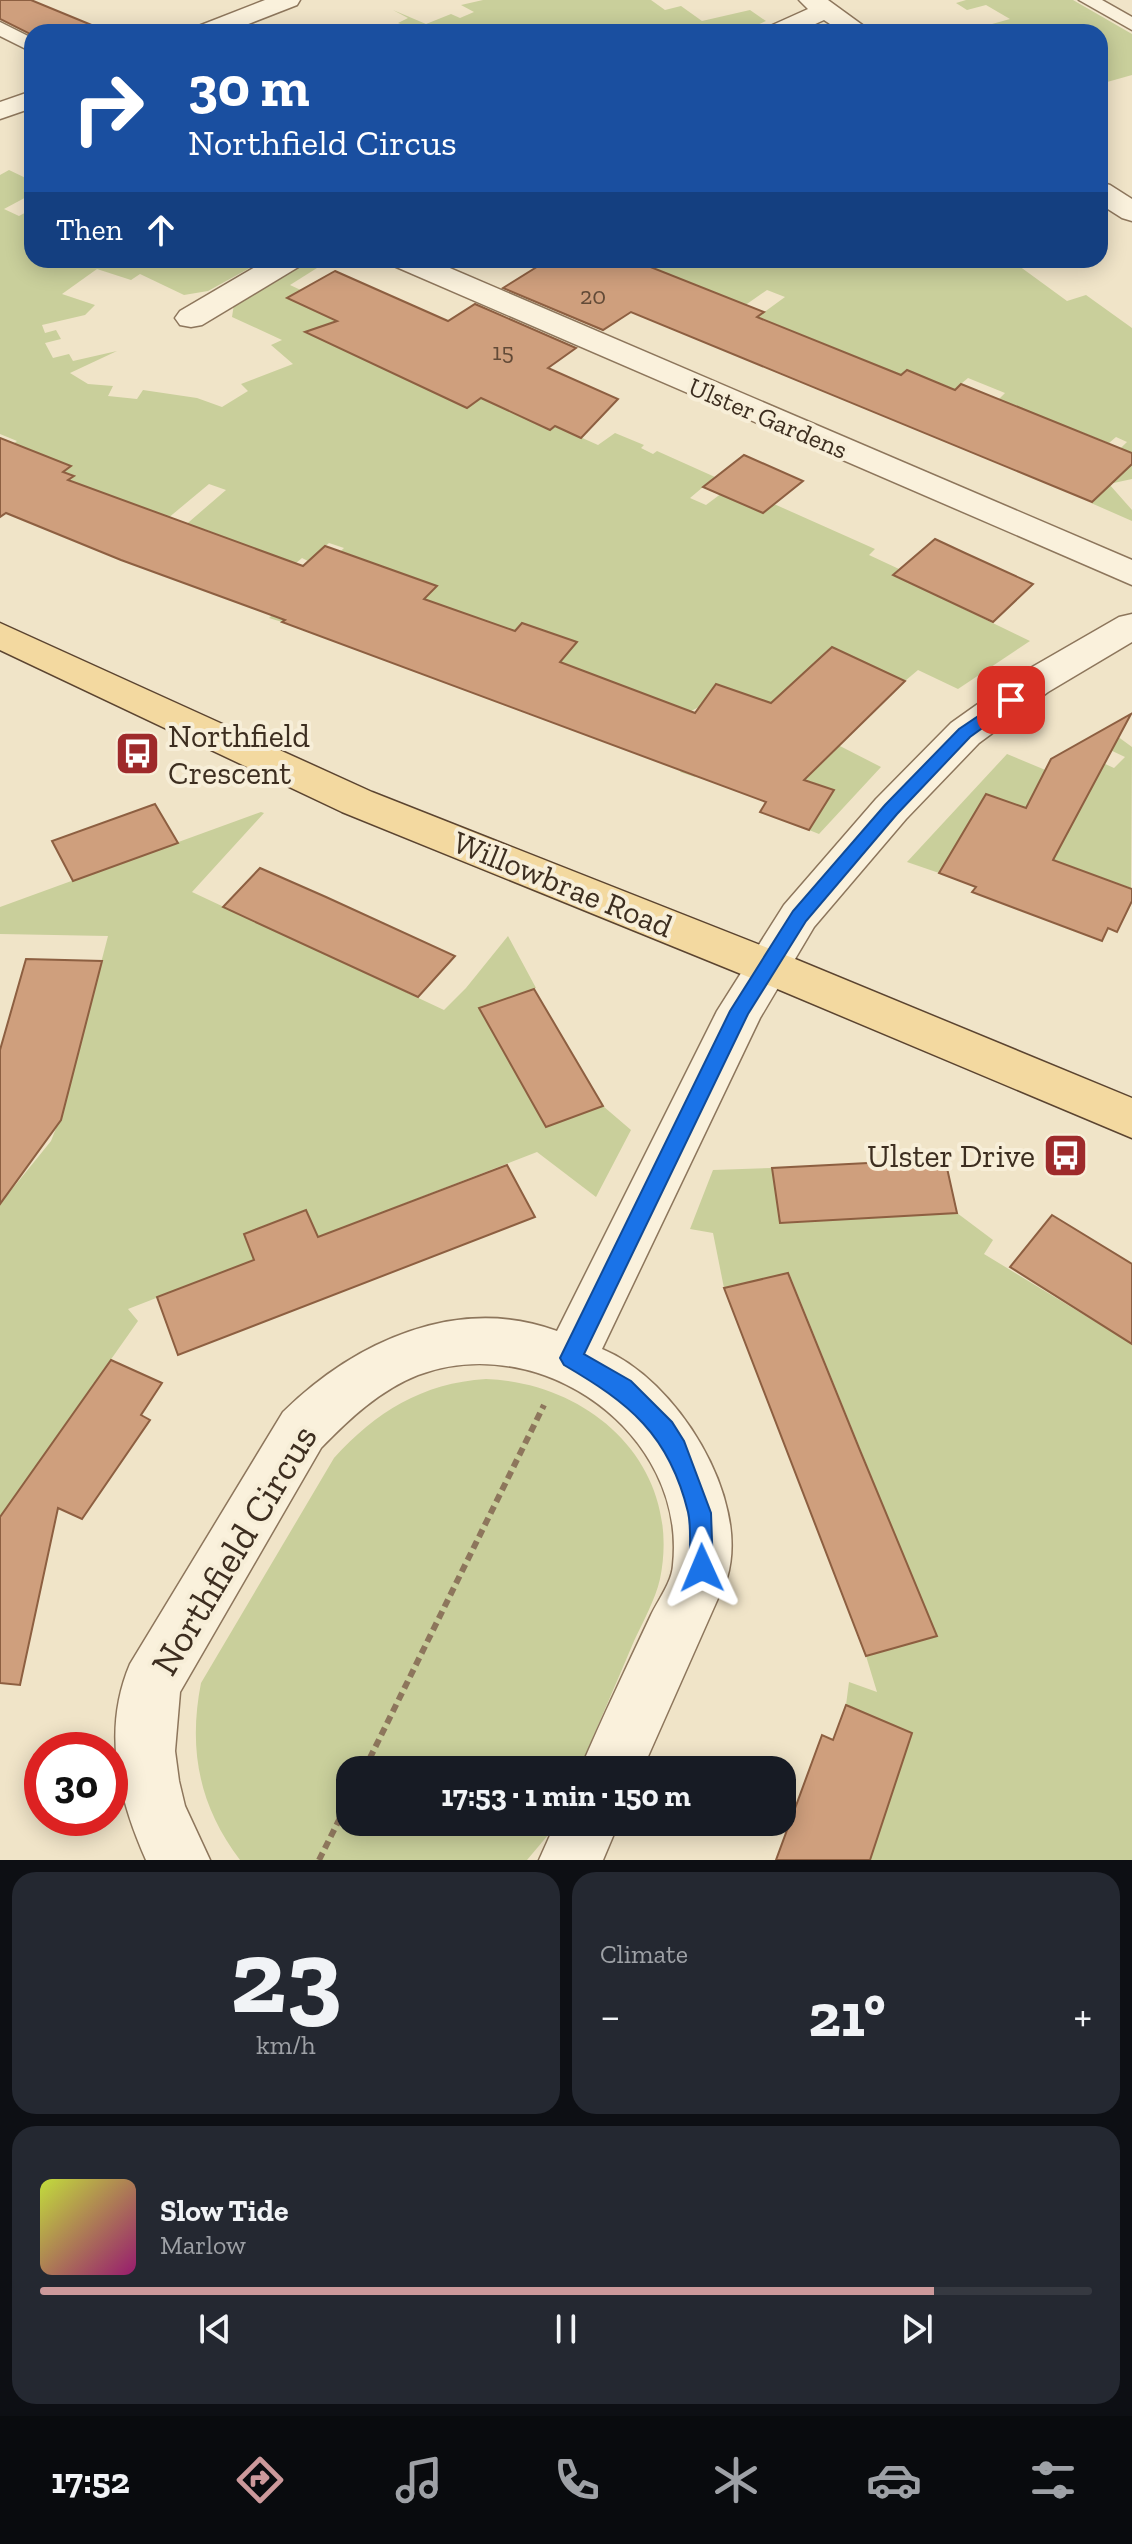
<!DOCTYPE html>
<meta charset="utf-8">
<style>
:root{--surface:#171b24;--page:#242831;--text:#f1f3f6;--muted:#9ea1a6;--line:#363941;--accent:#cc999b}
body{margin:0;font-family:"Zilla Slab",serif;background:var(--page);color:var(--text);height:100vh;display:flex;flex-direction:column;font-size:30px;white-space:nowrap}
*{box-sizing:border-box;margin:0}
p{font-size:26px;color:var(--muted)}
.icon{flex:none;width:44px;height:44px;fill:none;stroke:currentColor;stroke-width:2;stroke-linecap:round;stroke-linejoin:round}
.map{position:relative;height:1860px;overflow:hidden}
.panel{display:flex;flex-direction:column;gap:12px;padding:12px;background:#0d0f14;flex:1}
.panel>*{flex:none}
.banner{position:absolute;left:24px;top:24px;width:1084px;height:244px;border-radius:24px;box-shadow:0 4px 20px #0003;background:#1a4fa0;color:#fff;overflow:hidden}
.speed{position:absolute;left:24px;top:1732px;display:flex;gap:16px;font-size:40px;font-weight:700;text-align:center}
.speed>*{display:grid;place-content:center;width:104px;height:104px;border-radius:50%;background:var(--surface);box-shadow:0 4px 20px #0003;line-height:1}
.speed .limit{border:12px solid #d22;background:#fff;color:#111}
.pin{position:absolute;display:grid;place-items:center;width:68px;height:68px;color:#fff;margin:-34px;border-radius:16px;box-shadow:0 4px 12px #0006}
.me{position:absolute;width:88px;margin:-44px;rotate:359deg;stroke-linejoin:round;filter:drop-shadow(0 0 6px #0008)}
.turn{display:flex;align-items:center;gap:28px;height:168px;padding:0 32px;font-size:36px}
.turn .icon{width:104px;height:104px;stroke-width:2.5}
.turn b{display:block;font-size:56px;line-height:68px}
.then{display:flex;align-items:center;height:76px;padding:0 32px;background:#0003;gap:16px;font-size:30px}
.big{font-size:60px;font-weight:700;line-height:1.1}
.panel .widget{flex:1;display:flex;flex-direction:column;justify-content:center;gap:12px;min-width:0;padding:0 28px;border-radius:24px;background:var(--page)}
.panel .dial{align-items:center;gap:0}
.dial b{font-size:104px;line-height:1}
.song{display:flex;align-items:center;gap:24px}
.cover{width:96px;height:96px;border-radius:12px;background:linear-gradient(135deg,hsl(70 70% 55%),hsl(320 70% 35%))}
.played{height:8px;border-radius:4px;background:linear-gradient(90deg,var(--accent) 85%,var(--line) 85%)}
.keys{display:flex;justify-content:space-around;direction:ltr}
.heat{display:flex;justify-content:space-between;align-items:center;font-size:44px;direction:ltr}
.panel .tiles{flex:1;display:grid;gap:12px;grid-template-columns:1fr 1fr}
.widget:last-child{grid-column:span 2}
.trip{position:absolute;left:336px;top:1756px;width:460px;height:80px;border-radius:24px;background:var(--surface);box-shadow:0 4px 20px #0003;font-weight:700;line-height:80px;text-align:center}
.dock{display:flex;height:128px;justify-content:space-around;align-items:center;background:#090b0e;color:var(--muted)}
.dock .icon{width:56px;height:56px}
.dock .active{color:var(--accent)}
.dock b{font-size:36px;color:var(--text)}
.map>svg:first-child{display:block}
.green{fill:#c9cf9b}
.building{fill:#cf9f7d;stroke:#8d5f41;stroke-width:2}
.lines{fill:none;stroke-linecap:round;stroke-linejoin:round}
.service-casing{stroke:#8d765c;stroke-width:3}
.minor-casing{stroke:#8d765c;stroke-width:3}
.primary-casing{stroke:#5b4430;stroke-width:3}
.path{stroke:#8d765c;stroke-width:6;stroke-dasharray:8 5;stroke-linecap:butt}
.service{fill:#faf1dc;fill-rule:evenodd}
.minor{fill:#faf1dc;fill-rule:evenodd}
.primary{fill:#f3d9a0;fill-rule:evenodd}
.route{fill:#1a73e8;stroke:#114b97;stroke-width:2}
.labels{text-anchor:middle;stroke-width:8;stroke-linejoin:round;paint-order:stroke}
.far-number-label{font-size:24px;fill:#624a37}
.far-street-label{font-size:26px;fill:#3d2e20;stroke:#f7eed8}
.poi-label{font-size:32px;fill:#3d2e20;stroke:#f7eed8;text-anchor:start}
.street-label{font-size:32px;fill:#3d2e20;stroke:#f7eed8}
.near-street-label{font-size:38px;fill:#3d2e20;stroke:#f7eed8}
</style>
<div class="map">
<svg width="1132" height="1860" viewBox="0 0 1132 1860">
<rect width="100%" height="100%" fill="#f0e4c8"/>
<g class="green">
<path d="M 483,0 L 651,0 L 665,10 L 681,6 L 702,21 L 750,10 L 766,21 L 741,32 L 675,32 L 666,28 L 658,32 L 420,32 L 398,23 L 408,18 L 393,10 L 426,24 L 451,14 L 460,18 L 474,12 L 461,5 Z"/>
<path d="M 966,0 L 1073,0 L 1132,34 L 1132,75 L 1100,84 L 1100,32 L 989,32 L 991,31 L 985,26 L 1010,19 L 986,5 L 967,10 L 956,3 Z"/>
<path d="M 9,170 L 32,181 L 32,194 L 4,209 L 19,216 L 32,209 L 32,260 L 264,260 L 208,291 L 184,295 L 140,274 L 131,280 L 97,269 L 62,294 L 95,305 L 85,315 L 42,325 L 45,333 L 56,330 L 61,339 L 45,343 L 53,358 L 69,354 L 73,361 L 117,351 L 70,373 L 88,384 L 113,386 L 108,396 L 137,399 L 143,390 L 197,398 L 222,407 L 248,391 L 241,384 L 293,364 L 271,345 L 282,340 L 232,317 L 234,304 L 306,263 L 317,268 L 290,285 L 322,300 L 392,373 L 467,408 L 489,392 L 495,405 L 550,430 L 579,410 L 569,432 L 598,445 L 615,433 L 644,445 L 641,448 L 653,454 L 657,451 L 715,477 L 690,498 L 706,505 L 726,490 L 774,504 L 875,549 L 869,555 L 899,569 L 894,575 L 1030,641 L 958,689 L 918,670 L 905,681 L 831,647 L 815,663 L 838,745 L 881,767 L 819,834 L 809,830 L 834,790 L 786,773 L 720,743 L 695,777 L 680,772 L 740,693 L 716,684 L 699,707 L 691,711 L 560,663 L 576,642 L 522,623 L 503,644 L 479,618 L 446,607 L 434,619 L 412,611 L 436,586 L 325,582 L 282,622 L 269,618 L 344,548 L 329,543 L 308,561 L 302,558 L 295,564 L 204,529 L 176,553 L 160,547 L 226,490 L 209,484 L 167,519 L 41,501 L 73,477 L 63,472 L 71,466 L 1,453 L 17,441 L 0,434 L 0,175 Z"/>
<path d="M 603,260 L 1011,260 L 1067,301 L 1086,295 L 1132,328 L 1132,479 L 1109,484 L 1132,510 L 1132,521 L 1091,503 L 1105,490 L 1086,482 L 1127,442 L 1116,437 L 1109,443 L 1079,431 L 1066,442 L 996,402 L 1005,393 L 968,378 L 949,394 L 773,323 L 749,340 L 734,334 L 785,297 L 767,290 L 734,313 L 714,292 L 688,282 L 676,290 Z"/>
<path d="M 1106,728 L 1132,747 L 1131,888 L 1051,859 L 939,873 L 907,862 L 1007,754 L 1091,789 L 1103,766 L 1076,756 L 1079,752 L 1114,768 L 1125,757 L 1089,740 Z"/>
<path d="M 261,812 L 264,813 L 192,892 L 444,1010 L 466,988 L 508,936 L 536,988 L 479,1009 L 546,1127 L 603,1106 L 631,1130 L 596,1197 L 537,1152 L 318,1237 L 306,1210 L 244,1234 L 254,1260 L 128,1309 L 138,1321 L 0,1517 L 0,1204 L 51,1141 L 62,1113 L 108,936 L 0,934 L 0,907 Z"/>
<path d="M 772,1168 L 781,1223 L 957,1213 L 993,1240 L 984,1254 L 1132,1344 L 1132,1860 L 870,1860 L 912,1734 L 846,1705 L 849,1682 L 877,1692 L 866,1656 L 936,1636 L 789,1273 L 724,1288 L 713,1233 L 690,1229 L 713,1170 Z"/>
<path d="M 486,1379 C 593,1383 683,1467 660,1579 C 655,1600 643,1622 634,1641 C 616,1684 597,1727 579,1770 L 350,1770 L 350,1822 L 557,1822 L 554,1828 L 527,1860 L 240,1860 C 199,1806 188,1749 201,1683 L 334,1458 C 376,1412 422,1383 486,1379 Z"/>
</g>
<g class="building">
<path d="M 0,0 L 31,0 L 94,26 L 77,32 L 32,32 L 32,35 L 0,19 Z"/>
<path d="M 548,260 L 633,260 L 764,312 L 757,317 L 901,375 L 907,370 L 955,390 L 961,384 L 1132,453 L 1132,464 L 1092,502 L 631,312 L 603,330 L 503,288 Z"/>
<path d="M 335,271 L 448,321 L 475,304 L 576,348 L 548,368 L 618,399 L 581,438 L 555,426 L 550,430 L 481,398 L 467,408 L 305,332 L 337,321 L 287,298 Z"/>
<path d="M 0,438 L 71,466 L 63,472 L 74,476 L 68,480 L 303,566 L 325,546 L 437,586 L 424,599 L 515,631 L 522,623 L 577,642 L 560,662 L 695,713 L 716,684 L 771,703 L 832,647 L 905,681 L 804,780 L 834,790 L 809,830 L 760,812 L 766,802 L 282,622 L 285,620 L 121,560 L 6,513 L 0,517 Z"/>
<path d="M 744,455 L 803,481 L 763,513 L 703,487 Z"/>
<path d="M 935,539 L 965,553 L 1033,584 L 993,622 L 893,575 Z"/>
<path d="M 1131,714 L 1053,860 L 1132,889 L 1132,901 L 1117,932 L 1108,928 L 1102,941 L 972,892 L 976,887 L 939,873 L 986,794 L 1026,808 L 1051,759 Z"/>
<path d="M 155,804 L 178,843 L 73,881 L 52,841 Z"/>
<path d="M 260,868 L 326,897 L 455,956 L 418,997 L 223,907 Z"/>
<path d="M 26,959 L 102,961 L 61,1120 L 0,1204 L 0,1050 Z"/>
<path d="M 534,989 L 603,1106 L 546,1127 L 479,1008 Z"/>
<path d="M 945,1159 L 957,1213 L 780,1223 L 772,1168 Z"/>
<path d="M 507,1165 L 535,1217 L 178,1355 L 157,1297 L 254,1260 L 244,1234 L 306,1210 L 318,1237 Z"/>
<path d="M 1052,1215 L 1132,1264 L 1132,1344 L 1010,1267 Z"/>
<path d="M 788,1273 L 859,1448 L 937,1636 L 866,1656 L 724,1288 Z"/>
<path d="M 111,1360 L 162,1383 L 141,1415 L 150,1420 L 82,1519 L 58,1508 L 20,1685 L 0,1683 L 0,1517 Z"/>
<path d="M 846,1705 L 912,1733 L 870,1860 L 776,1860 L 822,1735 L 833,1740 Z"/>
</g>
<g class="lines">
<defs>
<g id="service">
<path d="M 1079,0 L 1102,0 L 1132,17 L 1132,30 Z"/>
<path d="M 0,22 L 32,38 L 32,52 L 0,36 Z"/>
</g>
<g id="minor">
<path d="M 265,0 L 300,0 L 297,5 L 228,32 L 192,32 L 196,27 Z"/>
<path d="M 799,0 L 828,0 L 872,32 L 842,32 L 824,20 L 798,32 L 764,32 L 768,27 L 808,9 Z"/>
<path d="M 32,91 L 32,108 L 0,119 L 0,102 Z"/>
<path d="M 1100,182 L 1110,185 L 1132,199 L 1132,221 L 1122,218 L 1100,204 Z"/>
<path d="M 267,260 L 304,260 L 300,266 L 202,325 L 191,327 L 180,325 L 175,318 L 180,311 Z"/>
<path d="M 390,260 L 431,260 L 1132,560 L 1132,585 L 394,266 Z"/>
<path d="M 1132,614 L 1132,642 L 1048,692 L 979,743 L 906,819 L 814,927 L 760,1018 L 602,1349 C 676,1379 751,1498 727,1578 L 642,1770 L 580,1770 C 602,1718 627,1666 651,1615 C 658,1600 672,1582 673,1565 C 687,1433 541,1329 418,1375 C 380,1390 349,1419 321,1448 L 180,1692 L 175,1751 L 179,1781 L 185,1806 L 210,1860 L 146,1860 C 118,1797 102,1730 130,1664 L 283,1412 C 354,1342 457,1294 557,1331 L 717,1011 L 784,905 L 876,799 L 951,723 L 1020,674 L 1119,617 Z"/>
<path d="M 556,1822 L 619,1822 L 603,1860 L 539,1860 Z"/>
</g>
<path id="primary" d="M 0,623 L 372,792 L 783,954 L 1132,1098 L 1132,1138 L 751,978 L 342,812 L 0,650 Z"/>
</defs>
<use href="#service" class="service-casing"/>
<use href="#minor" class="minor-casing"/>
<use href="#primary" class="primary-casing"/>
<g class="path">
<path d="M 364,1770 L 544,1405"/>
<path d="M 319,1860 L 350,1798"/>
</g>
<use href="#service" class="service"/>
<use href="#minor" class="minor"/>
<use href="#primary" class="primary"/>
</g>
<path class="route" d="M 1011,694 L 1019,700 L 1017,703 L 970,737 L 897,814 L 806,921 L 748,1014 L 584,1354 L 631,1381 L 672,1422 L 684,1441 L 711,1513 L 713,1568 L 710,1576 L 702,1579 L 693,1576 L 690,1568 C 689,1550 692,1529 688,1512 C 669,1434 629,1403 564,1365 L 560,1358 L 730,1011 L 793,911 L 885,805 L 959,729 Z"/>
<defs>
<symbol id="bus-square" viewBox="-11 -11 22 22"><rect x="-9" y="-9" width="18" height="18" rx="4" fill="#9e2a2b" stroke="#f7eed8"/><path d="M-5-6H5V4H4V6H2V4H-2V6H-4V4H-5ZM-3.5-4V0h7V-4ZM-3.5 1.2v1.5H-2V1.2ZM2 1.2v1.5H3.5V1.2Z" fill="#fff"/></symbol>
</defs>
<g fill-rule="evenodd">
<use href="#bus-square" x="112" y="728" width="51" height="51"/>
<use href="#bus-square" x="1040" y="1130" width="51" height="51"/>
</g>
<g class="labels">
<g class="far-number-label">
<text x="593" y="304">20</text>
<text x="503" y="360">15</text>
</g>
<g class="far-street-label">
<text transform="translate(768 418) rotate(23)" y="9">Ulster Gardens</text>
</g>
<g class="poi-label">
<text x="168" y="747">Northfield<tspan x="168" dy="37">Crescent</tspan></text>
<text x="1035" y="1167" text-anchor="end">Ulster Drive</text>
</g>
<g class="street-label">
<text transform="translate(563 884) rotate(22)" y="11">Willowbrae Road</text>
</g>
<g class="near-street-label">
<text transform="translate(234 1550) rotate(-59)" y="13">Northfield Circus</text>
</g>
</g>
</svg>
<div class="speed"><div class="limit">30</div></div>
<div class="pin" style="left:1011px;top:700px;background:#d93025"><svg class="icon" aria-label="arrive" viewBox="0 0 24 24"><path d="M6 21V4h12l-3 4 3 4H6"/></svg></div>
<svg class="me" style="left:702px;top:1568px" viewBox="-20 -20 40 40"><path d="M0-17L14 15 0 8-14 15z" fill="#1a73e8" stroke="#fff" stroke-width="4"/></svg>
<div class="trip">17:53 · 1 min · 150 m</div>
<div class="banner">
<div class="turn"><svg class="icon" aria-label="right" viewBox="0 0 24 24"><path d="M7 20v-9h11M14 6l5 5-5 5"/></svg><div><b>30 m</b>Northfield Circus</div></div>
<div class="then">Then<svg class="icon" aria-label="ahead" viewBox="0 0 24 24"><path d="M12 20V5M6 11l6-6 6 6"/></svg></div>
</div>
</div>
<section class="panel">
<div class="tiles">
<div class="widget dial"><b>23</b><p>km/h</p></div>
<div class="widget"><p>Climate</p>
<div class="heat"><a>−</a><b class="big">21°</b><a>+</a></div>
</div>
<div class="widget">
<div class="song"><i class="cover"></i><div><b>Slow Tide</b><p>Marlow</p></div></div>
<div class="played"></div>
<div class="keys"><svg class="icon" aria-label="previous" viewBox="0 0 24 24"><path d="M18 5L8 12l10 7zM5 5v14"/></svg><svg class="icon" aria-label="pause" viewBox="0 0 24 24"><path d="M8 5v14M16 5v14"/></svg><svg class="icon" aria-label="next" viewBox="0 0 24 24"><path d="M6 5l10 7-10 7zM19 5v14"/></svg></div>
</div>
</div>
</section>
<nav class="dock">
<b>17:52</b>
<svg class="icon active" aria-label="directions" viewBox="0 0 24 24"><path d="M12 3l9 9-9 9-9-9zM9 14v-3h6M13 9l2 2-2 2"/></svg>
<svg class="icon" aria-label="music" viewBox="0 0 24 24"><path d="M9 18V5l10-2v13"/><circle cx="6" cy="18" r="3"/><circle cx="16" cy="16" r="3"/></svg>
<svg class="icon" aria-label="phone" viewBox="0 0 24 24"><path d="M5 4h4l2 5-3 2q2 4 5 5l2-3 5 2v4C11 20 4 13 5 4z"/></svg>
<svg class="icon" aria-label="climate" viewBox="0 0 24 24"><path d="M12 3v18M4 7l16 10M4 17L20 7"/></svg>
<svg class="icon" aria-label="car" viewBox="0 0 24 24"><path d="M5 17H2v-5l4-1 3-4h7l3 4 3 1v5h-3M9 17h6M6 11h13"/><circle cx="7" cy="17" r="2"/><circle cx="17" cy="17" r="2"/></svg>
<svg class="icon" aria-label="filters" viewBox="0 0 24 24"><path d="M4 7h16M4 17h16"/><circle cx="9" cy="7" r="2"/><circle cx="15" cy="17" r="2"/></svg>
</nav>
